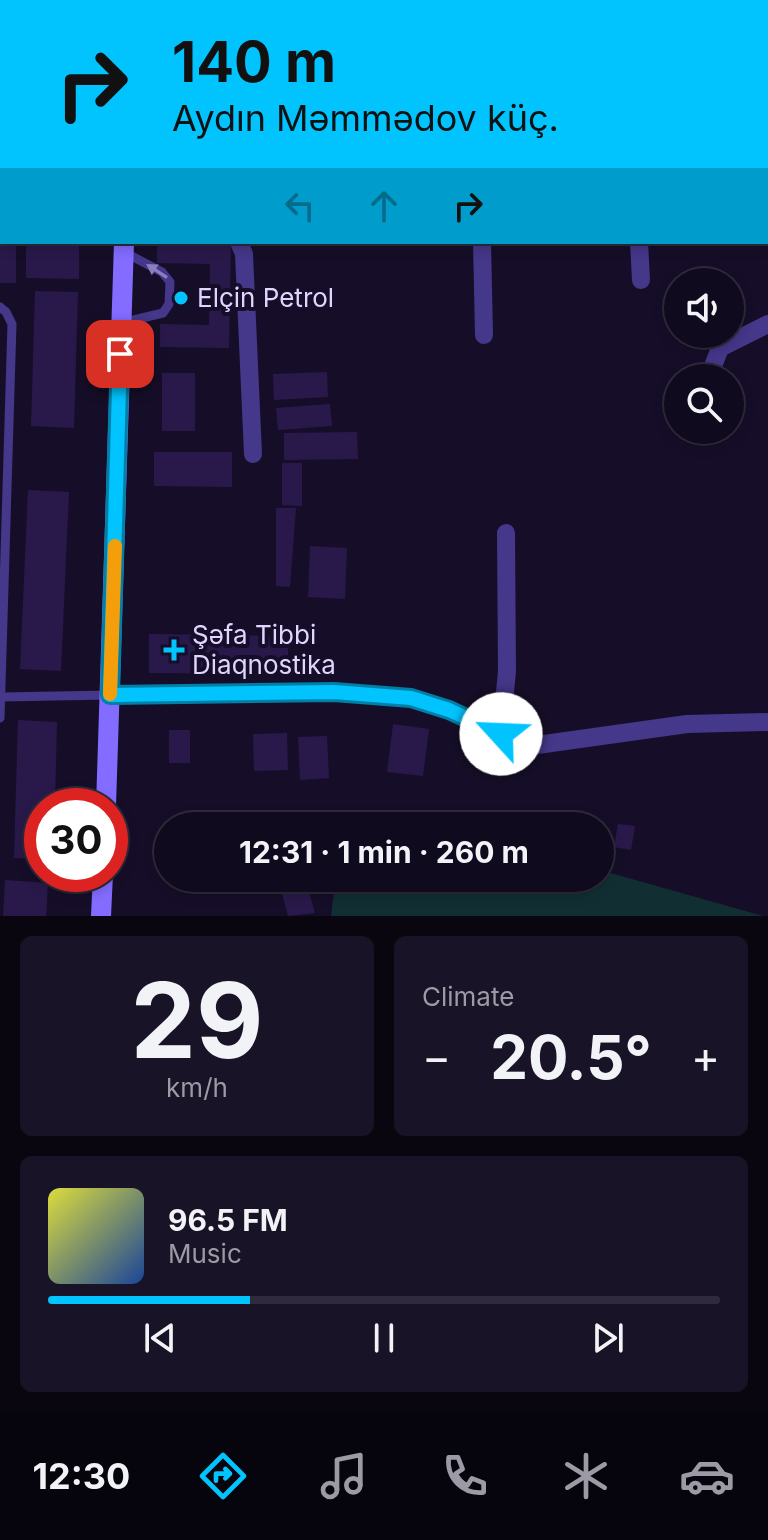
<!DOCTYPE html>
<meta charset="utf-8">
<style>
:root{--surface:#100a1e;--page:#191327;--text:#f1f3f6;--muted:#9c9aa4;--line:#302b3c;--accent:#01c4ff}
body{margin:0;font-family:Inter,sans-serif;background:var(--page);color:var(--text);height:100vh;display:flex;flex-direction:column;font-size:30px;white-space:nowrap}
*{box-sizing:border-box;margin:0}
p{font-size:26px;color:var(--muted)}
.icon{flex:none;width:44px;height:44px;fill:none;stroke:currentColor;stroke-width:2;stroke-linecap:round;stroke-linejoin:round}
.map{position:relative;height:916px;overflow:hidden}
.drawer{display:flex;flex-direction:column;gap:20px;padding:20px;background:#090610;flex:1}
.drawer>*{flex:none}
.banner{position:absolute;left:0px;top:0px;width:768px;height:244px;box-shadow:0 4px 12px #0003,0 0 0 2px var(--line);background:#01c4ff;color:#111;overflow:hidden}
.controls{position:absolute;left:664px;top:268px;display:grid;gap:16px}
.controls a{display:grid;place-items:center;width:80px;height:80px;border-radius:50%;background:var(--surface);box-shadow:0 4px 12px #0003,0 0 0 2px var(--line);font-size:40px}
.speed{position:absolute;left:24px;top:788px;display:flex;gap:16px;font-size:40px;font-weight:700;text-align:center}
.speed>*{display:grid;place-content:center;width:104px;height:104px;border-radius:50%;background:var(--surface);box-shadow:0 4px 12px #0003,0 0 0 2px var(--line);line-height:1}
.speed .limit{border:12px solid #d22;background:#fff;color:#111}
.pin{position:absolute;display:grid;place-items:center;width:68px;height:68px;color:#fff;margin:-34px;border-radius:16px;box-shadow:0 4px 12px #0006}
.me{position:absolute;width:88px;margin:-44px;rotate:295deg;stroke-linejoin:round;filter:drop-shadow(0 0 6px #0008)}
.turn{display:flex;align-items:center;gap:28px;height:168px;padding:0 40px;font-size:36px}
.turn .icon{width:104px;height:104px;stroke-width:2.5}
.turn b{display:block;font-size:56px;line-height:68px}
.lanes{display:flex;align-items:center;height:76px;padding:0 40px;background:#0003;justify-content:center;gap:40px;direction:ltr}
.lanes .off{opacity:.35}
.big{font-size:60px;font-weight:700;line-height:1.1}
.drawer .widget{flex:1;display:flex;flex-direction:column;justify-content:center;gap:12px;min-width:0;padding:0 28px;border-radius:12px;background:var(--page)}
.drawer .dial{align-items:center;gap:0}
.dial b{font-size:104px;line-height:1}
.song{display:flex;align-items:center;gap:24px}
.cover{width:96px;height:96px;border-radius:12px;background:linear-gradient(135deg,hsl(60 70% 55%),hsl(220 70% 35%))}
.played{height:8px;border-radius:4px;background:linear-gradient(90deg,var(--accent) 30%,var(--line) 30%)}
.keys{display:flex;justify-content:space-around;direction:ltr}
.heat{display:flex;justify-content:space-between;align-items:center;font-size:44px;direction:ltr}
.drawer .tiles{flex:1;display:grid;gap:20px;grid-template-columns:1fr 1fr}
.widget:last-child{grid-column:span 2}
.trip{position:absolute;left:154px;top:812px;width:460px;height:80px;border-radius:40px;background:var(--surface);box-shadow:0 4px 12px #0003,0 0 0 2px var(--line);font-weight:700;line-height:80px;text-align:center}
.tab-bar{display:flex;height:128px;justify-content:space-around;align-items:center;background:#06040c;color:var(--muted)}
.tab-bar .icon{width:56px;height:56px}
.tab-bar .current{color:var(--accent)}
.tab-bar b{font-size:36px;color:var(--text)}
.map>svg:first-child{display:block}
.green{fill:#112f32}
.building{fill:#29194a}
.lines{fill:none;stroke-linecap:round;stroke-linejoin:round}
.lane{stroke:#453789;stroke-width:9}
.street{stroke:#453789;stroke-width:18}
.secondary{stroke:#836cff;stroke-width:20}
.oneway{fill:#8a7ebe}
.route-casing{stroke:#017fa6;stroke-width:20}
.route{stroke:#01c4ff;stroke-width:14}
.slow{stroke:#f59e0b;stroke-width:14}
.poi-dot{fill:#01c4ff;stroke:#160e28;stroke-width:3}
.labels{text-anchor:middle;stroke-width:8;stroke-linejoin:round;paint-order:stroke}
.poi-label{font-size:26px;fill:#dfd5ff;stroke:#160e28;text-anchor:start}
</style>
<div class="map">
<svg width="768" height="916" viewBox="0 0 768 916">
<rect width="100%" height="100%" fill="#160e28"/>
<path class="green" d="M 600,870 L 763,916 L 331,916 L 335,884 L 431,878 L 600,878 Z"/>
<g class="building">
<path d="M 26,242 L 79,242 L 79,279 L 26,278 Z"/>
<rect x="0" y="243" width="16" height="40"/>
<path d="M 157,243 L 231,244 L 229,348 L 160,347 L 160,324 L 209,325 L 210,264 L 157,263 Z"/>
<path d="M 35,291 L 78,292 L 74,428 L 31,426 Z"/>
<path d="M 327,372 L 328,397 L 274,400 L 273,374 Z"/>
<rect x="162" y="373" width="33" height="58"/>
<path d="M 330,404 L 332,426 L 278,430 L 276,408 Z"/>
<path d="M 357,432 L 358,459 L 284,460 L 284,433 Z"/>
<path d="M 154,452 L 232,452 L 232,487 L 154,486 Z"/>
<path d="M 282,463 L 302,463 L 302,506 L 282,505 Z"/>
<path d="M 28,490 L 69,492 L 61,671 L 20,669 Z"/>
<path d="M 276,508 L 296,508 L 290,587 L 276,586 Z"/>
<path d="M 310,546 L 347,548 L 345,599 L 308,597 Z"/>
<path d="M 149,634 L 288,636 L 288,674 L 149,673 Z"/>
<path d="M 18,720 L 57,722 L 55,806 L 42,806 L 42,859 L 14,858 Z"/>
<path d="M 393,724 L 429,729 L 423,776 L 387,772 Z"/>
<rect x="169" y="730" width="21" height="33"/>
<path d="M 287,733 L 288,770 L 254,771 L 253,734 Z"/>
<path d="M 327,736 L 329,778 L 300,780 L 298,737 Z"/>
<path d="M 258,816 L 284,818 L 284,826 L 257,826 Z"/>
<path d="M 618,824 L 635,826 L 631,850 L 614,847 Z"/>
<path d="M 305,878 L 315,913 L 288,916 L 278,879 Z"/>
<path d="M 5,880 L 48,883 L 46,916 L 3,916 Z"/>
</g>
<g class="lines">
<g class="lane">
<path d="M 0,307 L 6,312 L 12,324 L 0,718"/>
<path d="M 121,323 L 163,313 L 169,304 L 170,282 L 162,272 L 124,252"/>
<path d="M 1,697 L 110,695"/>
</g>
<g class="street">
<path d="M 384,2 L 384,0"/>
<path d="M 766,30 L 768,30"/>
<path d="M 239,242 L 244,254 L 253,454"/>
<path d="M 482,242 L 484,335"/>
<path d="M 639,242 L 641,280"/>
<path d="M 714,378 L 713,366 L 720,348 L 768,324"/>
<path d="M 110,695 L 334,692 L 411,698 L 449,710 L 530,746 L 687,724 L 768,722"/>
<path d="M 501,734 L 507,671 L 506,533"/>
</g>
<g class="secondary">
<path d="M 135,2 L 135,0"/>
<path d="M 0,180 L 2,181"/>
<path d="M 106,806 L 124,242"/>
<path d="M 101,916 L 103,874"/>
</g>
</g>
<defs><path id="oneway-solid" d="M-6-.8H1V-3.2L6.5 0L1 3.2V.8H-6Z" transform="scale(2)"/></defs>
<use class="oneway" href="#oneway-solid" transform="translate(157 271) rotate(-147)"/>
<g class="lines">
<defs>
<path id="route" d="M 120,354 L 110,695 L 334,692 L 411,698 L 449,710 L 501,734"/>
</defs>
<use href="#route" class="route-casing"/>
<use href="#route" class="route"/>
<path class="slow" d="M 110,694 L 115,546"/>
</g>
<g class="poi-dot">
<circle cx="181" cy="298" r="8"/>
<path d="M170 638h8v8h8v8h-8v8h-8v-8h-8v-8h8z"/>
</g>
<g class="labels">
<g class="poi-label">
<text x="197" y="307">Elçin Petrol</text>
<text x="192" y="644">Şəfa Tibbi<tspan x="192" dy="30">Diaqnostika</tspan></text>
</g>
</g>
</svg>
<div class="controls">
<a><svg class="icon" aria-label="sound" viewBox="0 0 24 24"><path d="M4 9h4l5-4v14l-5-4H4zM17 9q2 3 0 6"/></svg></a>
<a><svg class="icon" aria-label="search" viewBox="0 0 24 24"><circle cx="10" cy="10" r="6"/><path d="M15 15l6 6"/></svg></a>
</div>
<div class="speed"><div class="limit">30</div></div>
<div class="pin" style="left:120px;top:354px;background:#d93025"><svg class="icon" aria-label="arrive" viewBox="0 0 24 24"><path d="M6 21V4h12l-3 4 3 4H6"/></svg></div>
<svg class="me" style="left:501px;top:734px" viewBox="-20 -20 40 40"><circle r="19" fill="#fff"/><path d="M0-13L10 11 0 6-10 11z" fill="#01c4ff"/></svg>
<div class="trip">12:31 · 1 min · 260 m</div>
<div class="banner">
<div class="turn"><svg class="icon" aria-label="right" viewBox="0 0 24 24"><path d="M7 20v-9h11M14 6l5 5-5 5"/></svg><div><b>140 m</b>Aydın Məmmədov küç.</div></div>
<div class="lanes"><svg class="icon off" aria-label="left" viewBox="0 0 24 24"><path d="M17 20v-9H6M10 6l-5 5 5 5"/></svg><svg class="icon off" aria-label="ahead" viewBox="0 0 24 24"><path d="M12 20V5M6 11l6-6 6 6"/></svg><svg class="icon" aria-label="right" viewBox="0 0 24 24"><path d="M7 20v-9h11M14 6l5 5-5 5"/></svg></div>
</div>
</div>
<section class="drawer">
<div class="tiles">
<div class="widget dial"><b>29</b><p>km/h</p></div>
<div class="widget"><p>Climate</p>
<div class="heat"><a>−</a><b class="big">20.5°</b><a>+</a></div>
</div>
<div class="widget">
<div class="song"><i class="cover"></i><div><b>96.5 FM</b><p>Music</p></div></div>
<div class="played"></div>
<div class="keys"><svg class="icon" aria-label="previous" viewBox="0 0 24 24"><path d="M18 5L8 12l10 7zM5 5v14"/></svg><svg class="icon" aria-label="pause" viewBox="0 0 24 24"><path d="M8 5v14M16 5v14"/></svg><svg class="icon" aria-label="next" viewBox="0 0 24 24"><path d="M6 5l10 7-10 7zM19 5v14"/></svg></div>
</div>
</div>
</section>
<nav class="tab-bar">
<b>12:30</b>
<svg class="icon current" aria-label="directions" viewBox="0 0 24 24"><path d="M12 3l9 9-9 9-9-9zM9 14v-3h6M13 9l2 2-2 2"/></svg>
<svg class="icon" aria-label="music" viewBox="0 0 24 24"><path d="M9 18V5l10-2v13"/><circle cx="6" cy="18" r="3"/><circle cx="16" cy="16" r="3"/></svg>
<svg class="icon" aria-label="phone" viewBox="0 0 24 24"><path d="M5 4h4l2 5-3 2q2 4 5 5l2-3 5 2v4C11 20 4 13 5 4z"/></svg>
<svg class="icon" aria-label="climate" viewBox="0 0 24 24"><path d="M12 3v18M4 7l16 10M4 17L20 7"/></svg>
<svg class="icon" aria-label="car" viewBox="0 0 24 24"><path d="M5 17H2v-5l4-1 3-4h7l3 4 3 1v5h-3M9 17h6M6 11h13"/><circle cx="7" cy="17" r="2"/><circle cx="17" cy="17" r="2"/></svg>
</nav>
